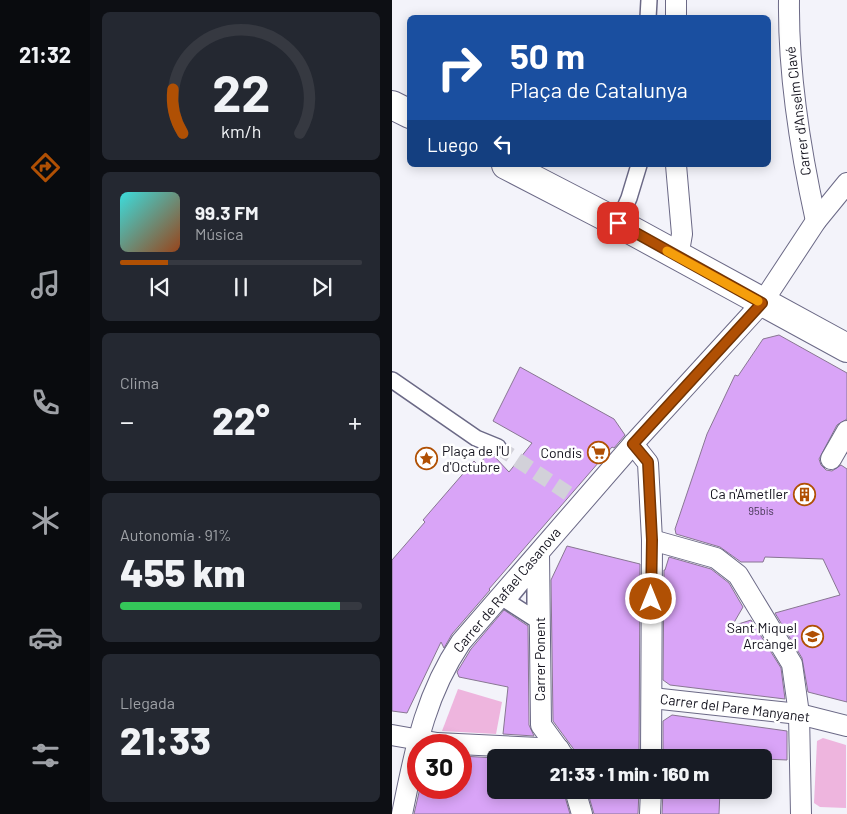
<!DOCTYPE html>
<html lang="es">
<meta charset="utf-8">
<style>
:root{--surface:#171b24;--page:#242831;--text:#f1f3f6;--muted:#9ea1a6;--line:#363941;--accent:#b05004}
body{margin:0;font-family:Barlow,sans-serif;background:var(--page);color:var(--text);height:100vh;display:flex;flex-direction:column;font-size:19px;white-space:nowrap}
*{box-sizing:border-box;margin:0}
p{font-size:16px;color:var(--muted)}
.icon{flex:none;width:28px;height:28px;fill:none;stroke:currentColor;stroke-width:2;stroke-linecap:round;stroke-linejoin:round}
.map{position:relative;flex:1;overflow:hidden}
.panel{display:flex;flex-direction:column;gap:12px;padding:12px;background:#0d0f14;width:302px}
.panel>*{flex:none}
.top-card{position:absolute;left:15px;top:15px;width:364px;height:152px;border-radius:8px;box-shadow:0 2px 12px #0003;background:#1a4fa0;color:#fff;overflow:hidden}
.speed{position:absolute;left:15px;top:734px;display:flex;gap:10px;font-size:25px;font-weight:700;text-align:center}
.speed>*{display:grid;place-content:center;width:65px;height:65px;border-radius:50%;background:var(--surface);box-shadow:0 2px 12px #0003;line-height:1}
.speed .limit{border:8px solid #d22;background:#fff;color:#111}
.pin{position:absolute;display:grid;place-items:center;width:42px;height:42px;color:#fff;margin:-21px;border-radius:10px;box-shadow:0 2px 8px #0006}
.me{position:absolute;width:55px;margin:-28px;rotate:0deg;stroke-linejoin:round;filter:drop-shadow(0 0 4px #0008)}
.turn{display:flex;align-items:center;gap:18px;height:105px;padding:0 20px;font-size:22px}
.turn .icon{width:65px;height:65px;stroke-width:2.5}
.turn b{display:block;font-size:35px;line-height:42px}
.then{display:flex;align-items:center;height:48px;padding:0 20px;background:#0003;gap:10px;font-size:19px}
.big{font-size:38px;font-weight:800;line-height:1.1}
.panel .card{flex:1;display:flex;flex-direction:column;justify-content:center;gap:8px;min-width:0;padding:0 18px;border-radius:8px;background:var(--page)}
.panel .dial{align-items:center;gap:0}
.dial svg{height:130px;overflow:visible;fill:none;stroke:var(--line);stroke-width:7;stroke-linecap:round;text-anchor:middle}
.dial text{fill:var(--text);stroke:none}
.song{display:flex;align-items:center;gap:15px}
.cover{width:60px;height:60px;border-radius:8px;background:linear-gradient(135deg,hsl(180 70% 55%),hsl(20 70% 35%))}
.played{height:5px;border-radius:2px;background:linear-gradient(90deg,var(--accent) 20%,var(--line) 20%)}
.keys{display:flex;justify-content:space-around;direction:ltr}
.heat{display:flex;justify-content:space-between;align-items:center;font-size:28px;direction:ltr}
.charge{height:8px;border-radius:4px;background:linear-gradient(90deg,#34c759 91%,var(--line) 0)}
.trip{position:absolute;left:95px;top:749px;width:285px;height:50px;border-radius:8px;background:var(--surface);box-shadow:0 2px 12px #0003;font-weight:800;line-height:50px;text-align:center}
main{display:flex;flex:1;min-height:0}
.dock{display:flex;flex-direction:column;width:90px;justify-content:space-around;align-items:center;background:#090b0e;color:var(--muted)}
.dock .icon{width:35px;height:35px}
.dock .active{color:var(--accent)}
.dock b{font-size:22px;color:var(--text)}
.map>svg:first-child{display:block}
.green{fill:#eeb5de}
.building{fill:#d9a4f7;stroke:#887792}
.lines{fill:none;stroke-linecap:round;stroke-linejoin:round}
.pedestrian-tunnel{stroke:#d2d1d9;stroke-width:15;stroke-dasharray:15 8;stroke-linecap:butt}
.pedestrian-casing{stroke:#6b6986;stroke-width:18}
.minor-casing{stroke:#6b6986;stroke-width:22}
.secondary-casing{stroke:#6b6986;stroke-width:30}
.pedestrian{stroke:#fff;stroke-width:15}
.minor{stroke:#fff;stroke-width:20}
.secondary{stroke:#fff;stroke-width:28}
.route-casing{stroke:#723403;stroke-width:12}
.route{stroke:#b05004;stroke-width:9}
.slow{stroke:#f59e0b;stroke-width:9}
.labels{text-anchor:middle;stroke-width:5;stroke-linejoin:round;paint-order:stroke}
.number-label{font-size:11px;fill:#453754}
.street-label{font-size:14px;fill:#14131e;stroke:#fff}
.poi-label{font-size:14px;fill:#14131e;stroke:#fff;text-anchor:end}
</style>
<main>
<nav class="dock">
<b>21:32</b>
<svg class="icon active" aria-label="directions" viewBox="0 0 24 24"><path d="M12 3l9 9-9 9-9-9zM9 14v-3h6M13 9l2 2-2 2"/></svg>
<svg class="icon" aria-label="music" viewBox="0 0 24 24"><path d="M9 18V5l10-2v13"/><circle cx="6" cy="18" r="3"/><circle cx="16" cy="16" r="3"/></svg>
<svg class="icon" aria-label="phone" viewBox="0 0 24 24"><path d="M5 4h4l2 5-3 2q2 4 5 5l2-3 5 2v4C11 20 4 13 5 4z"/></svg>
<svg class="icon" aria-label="climate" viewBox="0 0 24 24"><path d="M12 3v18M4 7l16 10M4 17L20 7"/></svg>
<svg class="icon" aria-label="car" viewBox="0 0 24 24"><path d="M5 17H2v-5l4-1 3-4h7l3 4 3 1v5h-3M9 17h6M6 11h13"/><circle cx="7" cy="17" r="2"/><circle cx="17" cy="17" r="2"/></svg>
<svg class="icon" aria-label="filters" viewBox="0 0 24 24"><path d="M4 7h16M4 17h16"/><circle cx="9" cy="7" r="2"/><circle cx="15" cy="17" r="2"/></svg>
</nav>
<section class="panel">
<div class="card dial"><svg viewBox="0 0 100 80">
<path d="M14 69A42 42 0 1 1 86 69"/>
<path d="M14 69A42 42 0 0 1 8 42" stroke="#b05004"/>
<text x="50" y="56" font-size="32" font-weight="700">22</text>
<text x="50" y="72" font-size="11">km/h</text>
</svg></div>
<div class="card">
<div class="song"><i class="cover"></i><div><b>99.3 FM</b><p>Música</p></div></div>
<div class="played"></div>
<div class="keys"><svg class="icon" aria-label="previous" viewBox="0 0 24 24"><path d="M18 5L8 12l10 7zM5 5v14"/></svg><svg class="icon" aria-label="pause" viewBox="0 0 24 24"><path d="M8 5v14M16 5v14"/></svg><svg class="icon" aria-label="next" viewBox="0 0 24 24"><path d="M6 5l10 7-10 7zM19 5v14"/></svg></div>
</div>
<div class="card"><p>Clima</p>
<div class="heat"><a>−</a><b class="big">22°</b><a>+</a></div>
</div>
<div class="card"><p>Autonomía · 91%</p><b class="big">455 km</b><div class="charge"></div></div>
<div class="card"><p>Llegada</p><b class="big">21:33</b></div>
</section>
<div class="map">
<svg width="455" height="814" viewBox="0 0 455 814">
<rect width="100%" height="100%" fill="#f3f3fa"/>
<g class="green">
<path d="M 66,689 L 110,702 L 104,734 L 50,731 Z"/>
<path d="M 431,738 L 454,745 L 454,808 L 428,807 L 422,803 L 425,741 Z"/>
</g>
<g class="building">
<path d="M 387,335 L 455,373 L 455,419 L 445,425 L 427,459 L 429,465 L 434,470 L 440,471 L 449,465 L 455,469 L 455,702 L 416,692 L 410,658 L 383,613 L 448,595 L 431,559 L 373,557 L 371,562 L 349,562 L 328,547 L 284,534 L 283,529 L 315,434 L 343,375 L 346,376 L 371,339 Z"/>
<path d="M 128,367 L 222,419 L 233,435 L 222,448 L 220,447 L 97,589 L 98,590 L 60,634 L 52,648 L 49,642 L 15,713 L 0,711 L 0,560 L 33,522 L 31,520 L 82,461 L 86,465 L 97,453 L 102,456 L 117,472 L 140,443 L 101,421 Z"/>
<path d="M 175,546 L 248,564 L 247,758 L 185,758 L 183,751 L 161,721 L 159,580 Z"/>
<path d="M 277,557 L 319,569 L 337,583 L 351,607 L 340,626 L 359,620 L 389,668 L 393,699 L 278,685 L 271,680 L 272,570 L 273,570 Z"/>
<path d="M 112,610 L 136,626 L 137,725 L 142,736 L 111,734 L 116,687 L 67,677 L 65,672 L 79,649 Z"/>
<path d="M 280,715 L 395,731 L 395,760 L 371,759 L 371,758 L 271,758 L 271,721 Z"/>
<path d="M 69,756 L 104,758 L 104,790 L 171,790 L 178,814 L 22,814 L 28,788 L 69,788 Z"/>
<path d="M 195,790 L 247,790 L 246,814 L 202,814 Z"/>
<path d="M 271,790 L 328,790 L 327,814 L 270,814 Z"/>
</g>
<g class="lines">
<path class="pedestrian-tunnel" d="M 106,447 L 180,496"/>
<defs>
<g id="pedestrian">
<path d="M 256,18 L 257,0"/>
<path d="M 226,223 L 237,198 L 247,165"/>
<path d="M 0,380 L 84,438 L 106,447"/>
<path d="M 143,567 L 143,619 L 115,601 Z"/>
</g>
<g id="minor">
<path d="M 397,0 C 396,75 408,149 424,221"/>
<path d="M 284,18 L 284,0"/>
<path d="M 284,165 L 290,234 L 286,257"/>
<path d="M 241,444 L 256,463 L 260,540 L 259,758"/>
<path d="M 439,459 L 455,431"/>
<path d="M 260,540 L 324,558 L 346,575 L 400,664 L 407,714 L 409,814"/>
<path d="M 147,554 L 149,725 L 173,758"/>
<path d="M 260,698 L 407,714 L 455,726"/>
<path d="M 0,735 L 45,743 L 167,749"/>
<path d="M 183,790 L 190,814"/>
<path d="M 10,814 C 23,751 32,697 69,642 L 241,444 L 370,303 L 424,221 L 455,183"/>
<path d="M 258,814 L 259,790"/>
</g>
<g id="secondary">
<path d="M 0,105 L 18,114"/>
<path d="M 114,165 L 226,223 L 455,348"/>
</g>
</defs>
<use href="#pedestrian" class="pedestrian-casing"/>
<use href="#minor" class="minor-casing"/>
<use href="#secondary" class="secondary-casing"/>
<use href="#pedestrian" class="pedestrian"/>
<use href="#minor" class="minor"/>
<use href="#secondary" class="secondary"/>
</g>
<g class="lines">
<defs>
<path id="route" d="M 226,223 L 370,303 L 241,444 L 256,462 L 260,540 L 259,599"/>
</defs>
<use href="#route" class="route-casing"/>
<use href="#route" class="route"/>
<path class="slow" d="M 275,251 L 366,301"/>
</g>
<defs>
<symbol id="supermarket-ring" viewBox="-11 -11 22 22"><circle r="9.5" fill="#fff" stroke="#b05004" stroke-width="1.5"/><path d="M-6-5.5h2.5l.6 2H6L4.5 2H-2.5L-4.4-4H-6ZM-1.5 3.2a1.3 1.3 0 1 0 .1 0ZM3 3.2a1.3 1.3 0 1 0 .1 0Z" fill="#b05004"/></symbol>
<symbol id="sight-ring" viewBox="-11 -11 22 22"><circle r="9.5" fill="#fff" stroke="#b05004" stroke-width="1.5"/><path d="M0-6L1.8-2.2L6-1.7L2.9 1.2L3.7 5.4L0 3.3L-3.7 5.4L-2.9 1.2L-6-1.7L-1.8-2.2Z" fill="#b05004"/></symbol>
<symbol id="building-ring" viewBox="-11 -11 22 22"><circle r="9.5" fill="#fff" stroke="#b05004" stroke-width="1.5"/><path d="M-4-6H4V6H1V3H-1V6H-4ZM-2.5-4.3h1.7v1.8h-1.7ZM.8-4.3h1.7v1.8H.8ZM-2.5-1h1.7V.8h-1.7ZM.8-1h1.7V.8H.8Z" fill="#b05004"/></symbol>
<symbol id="school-ring" viewBox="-11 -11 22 22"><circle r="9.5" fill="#fff" stroke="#b05004" stroke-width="1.5"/><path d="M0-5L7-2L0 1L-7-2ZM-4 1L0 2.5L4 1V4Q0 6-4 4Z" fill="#b05004"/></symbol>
</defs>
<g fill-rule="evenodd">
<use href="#supermarket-ring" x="194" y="440" width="25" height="25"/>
<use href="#sight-ring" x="22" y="446" width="25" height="25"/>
<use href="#building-ring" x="400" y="482" width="25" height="25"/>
<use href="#school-ring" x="408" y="624" width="25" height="25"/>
</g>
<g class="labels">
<g class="number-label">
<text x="369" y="515">95bis</text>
</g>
<g class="street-label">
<text transform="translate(406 111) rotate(-97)" y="5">Carrer d'Anselm Clavé</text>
<text transform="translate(115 590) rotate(-50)" y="5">Carrer de Rafael Casanova</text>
<text transform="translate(148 659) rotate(-90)" y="5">Carrer Ponent</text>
<text transform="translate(343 708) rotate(7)" y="5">Carrer del Pare Manyanet</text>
</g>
<g class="poi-label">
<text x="50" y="456" text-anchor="start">Plaça de l'U<tspan x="50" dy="16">d'Octubre</tspan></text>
<text x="190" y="458">Condis</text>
<text x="396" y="499">Ca n'Ametller</text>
<text x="405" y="633">Sant Miquel<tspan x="405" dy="16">Arcàngel</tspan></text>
</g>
</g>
</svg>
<div class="speed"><div class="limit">30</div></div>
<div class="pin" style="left:226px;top:223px;background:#d93025"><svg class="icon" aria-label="arrive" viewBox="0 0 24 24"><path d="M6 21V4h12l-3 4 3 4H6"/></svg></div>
<svg class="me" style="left:259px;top:599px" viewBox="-20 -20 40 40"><circle r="17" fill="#b05004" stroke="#fff" stroke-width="3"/><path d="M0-11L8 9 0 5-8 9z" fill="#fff"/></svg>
<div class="trip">21:33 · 1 min · 160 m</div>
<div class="top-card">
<div class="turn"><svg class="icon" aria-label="right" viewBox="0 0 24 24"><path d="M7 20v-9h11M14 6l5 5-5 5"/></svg><div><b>50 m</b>Plaça de Catalunya</div></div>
<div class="then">Luego<svg class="icon" aria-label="left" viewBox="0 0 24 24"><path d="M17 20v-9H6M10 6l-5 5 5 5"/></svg></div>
</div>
</div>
</main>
